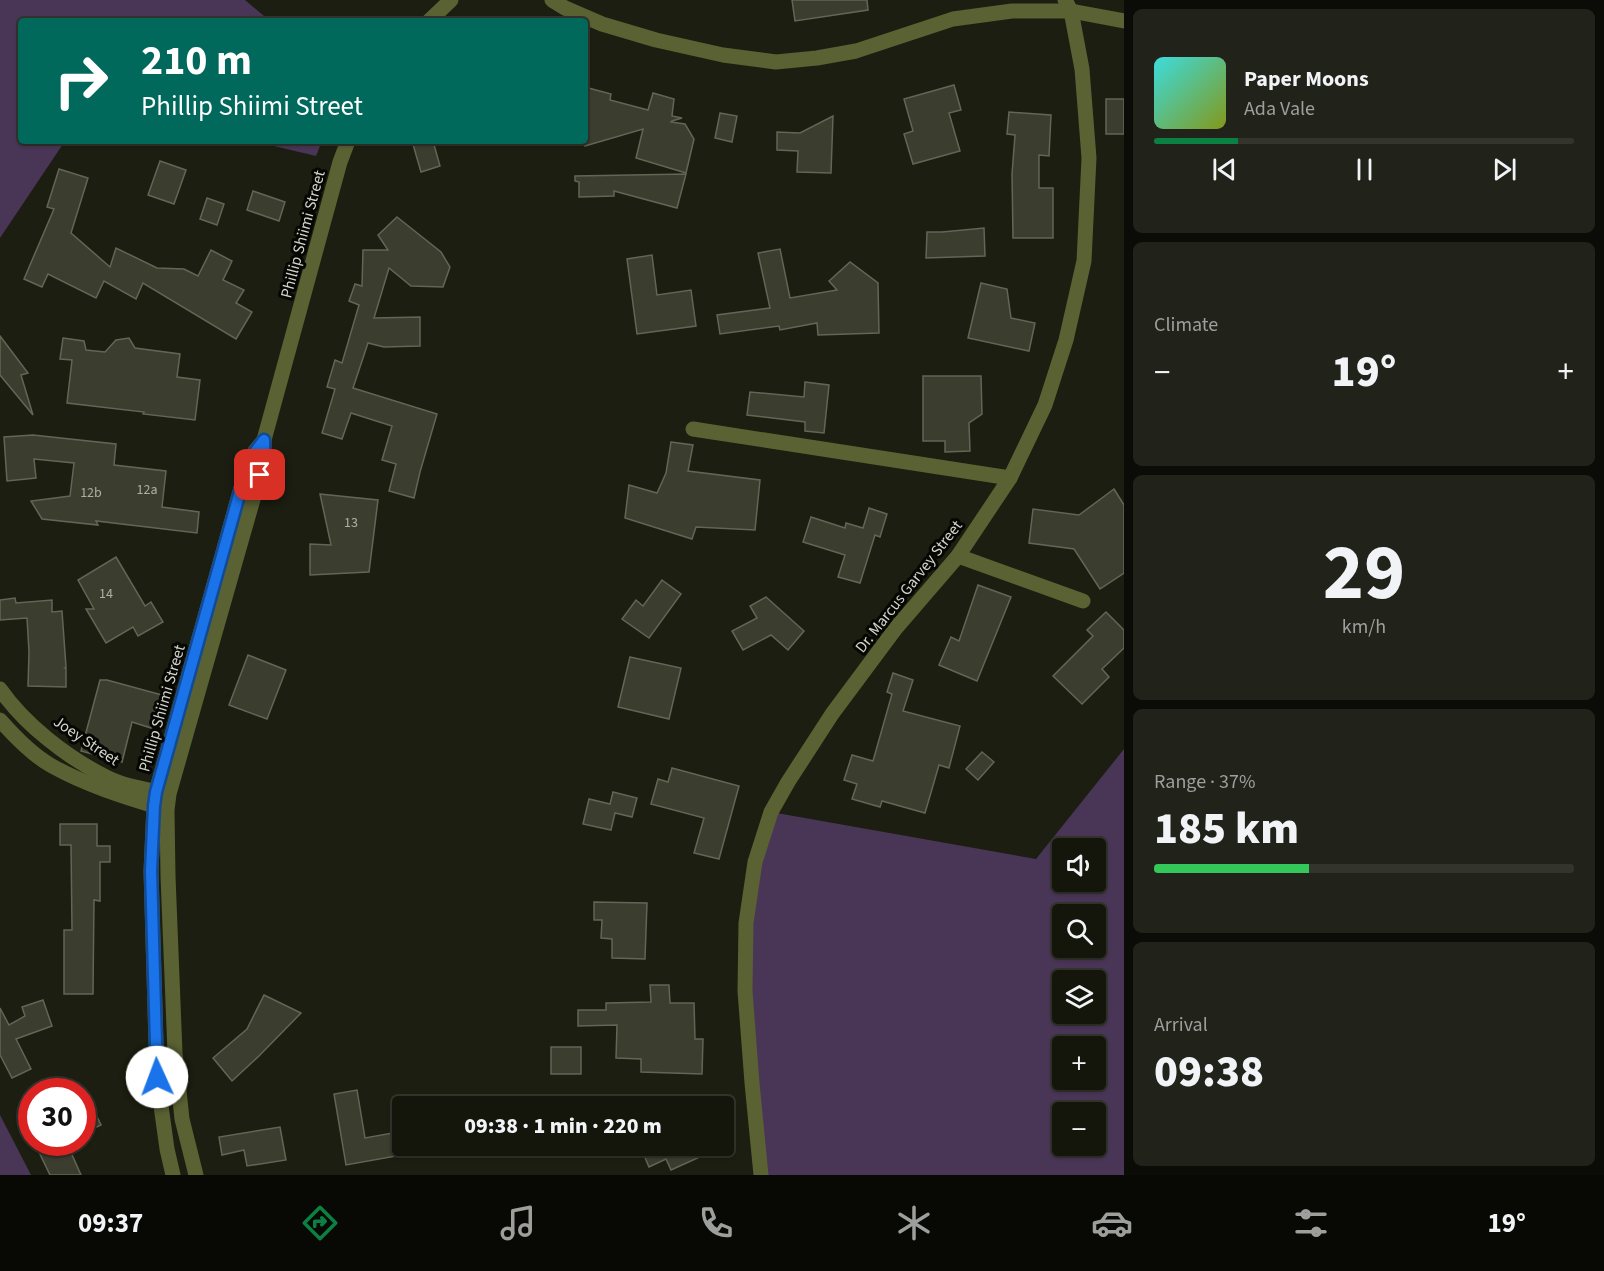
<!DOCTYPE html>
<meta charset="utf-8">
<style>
:root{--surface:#14160c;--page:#21231a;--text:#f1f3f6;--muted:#9d9f9d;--line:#33352d;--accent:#0b8043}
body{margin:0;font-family:"Source Sans 3",sans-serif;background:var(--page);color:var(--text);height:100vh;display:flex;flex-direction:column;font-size:22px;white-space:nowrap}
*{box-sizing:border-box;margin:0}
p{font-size:20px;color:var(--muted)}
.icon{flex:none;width:33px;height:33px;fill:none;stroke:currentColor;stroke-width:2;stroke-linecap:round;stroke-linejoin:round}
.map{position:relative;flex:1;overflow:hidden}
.sheet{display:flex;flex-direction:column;gap:9px;padding:9px;background:#0b0c07;width:480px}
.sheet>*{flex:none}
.banner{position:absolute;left:18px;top:18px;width:570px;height:126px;border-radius:6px;box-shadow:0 2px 4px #0004,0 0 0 2px var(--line);background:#00695c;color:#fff;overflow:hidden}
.buttons{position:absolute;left:1052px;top:838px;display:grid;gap:12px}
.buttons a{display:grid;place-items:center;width:54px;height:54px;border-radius:6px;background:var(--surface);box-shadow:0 2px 4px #0004,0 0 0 2px var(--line);font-size:30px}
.speed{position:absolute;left:18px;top:1078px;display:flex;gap:12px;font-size:30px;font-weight:700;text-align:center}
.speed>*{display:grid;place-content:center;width:78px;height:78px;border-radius:50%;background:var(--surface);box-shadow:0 2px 4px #0004,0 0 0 2px var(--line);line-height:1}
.speed .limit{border:9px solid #d22;background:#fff;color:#111}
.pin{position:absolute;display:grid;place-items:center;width:51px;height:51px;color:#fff;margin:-26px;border-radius:12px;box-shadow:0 3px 9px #0006}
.me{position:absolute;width:66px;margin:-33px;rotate:358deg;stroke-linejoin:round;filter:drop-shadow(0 0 4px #0008)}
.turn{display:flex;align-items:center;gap:21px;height:126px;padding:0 24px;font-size:27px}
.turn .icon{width:78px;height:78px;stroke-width:2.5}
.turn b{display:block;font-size:42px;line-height:51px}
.big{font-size:45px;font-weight:800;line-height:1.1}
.sheet .widget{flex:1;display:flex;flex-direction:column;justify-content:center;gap:9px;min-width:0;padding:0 21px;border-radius:9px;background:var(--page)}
.sheet .dial{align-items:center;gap:0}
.dial b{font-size:78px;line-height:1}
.song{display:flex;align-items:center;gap:18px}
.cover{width:72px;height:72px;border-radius:9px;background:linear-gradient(135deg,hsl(180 70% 55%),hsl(70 70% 35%))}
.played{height:6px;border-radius:3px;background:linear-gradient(90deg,var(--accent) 20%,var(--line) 20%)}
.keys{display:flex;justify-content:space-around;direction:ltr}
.heat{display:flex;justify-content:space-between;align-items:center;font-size:33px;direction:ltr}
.charge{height:9px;border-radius:4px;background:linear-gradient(90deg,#34c759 37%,var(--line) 0)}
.trip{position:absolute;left:392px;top:1096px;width:342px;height:60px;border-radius:6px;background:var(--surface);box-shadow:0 2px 4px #0004,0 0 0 2px var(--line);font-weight:800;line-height:60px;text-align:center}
.tab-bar{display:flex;height:96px;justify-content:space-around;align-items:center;background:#080905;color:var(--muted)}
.tab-bar .icon{width:42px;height:42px}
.tab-bar .current{color:var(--accent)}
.tab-bar b{font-size:27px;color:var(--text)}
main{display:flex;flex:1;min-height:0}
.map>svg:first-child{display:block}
.green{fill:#493556;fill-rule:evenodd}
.building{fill:#3b3e2f;stroke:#636655;stroke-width:1.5}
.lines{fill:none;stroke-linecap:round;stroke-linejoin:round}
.minor{stroke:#5a6132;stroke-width:15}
.route-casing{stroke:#114b97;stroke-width:15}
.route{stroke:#1a73e8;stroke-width:10}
.labels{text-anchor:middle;stroke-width:6;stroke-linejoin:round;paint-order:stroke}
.number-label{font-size:14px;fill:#adafa5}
.street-label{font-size:16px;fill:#d3d5cc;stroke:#060703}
</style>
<main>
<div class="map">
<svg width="1124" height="1175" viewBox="0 0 1124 1175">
<rect width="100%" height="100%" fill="#1b1e10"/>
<g class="green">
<path d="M 0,0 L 245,0 L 270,21 L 21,21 L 21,141 L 65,141 L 0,238 Z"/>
<path d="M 253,141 L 322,141 L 316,156 Z"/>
<path d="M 1124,749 L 1124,1175 L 761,1175 L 746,923 L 771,812 L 1036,859 ZM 1062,849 L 1095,849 L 1095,882 L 1062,882 ZM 1062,915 L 1095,915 L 1095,948 L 1062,948 ZM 1062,981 L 1095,981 L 1095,1014 L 1062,1014 ZM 1062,1047 L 1095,1047 L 1095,1080 L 1062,1080 ZM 1062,1113 L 1095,1113 L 1095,1146 L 1062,1146 Z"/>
<path d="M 0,1115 L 31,1175 L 0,1175 Z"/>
</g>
<g class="building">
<path d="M 792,0 L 867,0 L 868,10 L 795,21 Z"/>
<path d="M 954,85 L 961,110 L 949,113 L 960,151 L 913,164 L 904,134 L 913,131 L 904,99 Z"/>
<path d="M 585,87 L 611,94 L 610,100 L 648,110 L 653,93 L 674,99 L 672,116 L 682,118 L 672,121 L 671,122 L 685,124 L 694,139 L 686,173 L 636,158 L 643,129 L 585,146 Z"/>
<rect x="1106" y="99" width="18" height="35"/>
<path d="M 1009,112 L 1051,115 L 1049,156 L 1039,155 L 1039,188 L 1053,188 L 1053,238 L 1013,238 L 1012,174 L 1015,135 L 1007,134 Z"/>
<path d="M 720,113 L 737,116 L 732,142 L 715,138 Z"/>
<path d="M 833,116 L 831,173 L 797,172 L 798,151 L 777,150 L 777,132 L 800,133 Z"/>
<path d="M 412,141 L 433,141 L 440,166 L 421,172 Z"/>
<path d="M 160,161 L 186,170 L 174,204 L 148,195 Z"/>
<path d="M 59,169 L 88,178 L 71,233 L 110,267 L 116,248 L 157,268 L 184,269 L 198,276 L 211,250 L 232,261 L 223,280 L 244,290 L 236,303 L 252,312 L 236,339 L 143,283 L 136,299 L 104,281 L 96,298 L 48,274 L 42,287 L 24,279 L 54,209 L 47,207 Z"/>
<path d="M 686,174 L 677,208 L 614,191 L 614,196 L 579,197 L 579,182 L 575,181 L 575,176 Z"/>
<path d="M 253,191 L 285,202 L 279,221 L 247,210 Z"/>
<path d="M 207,198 L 224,204 L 217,225 L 200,219 Z"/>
<path d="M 397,217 L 441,252 L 450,267 L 443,287 L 411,286 L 389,268 L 374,318 L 420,317 L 420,346 L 384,347 L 368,343 L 353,388 L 437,414 L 420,472 L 414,498 L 389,491 L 396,464 L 382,460 L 392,426 L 351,413 L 342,439 L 322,433 L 335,389 L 327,387 L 335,360 L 342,363 L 359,305 L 349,301 L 355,284 L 362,286 L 363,250 L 388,250 L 378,235 Z"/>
<path d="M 984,228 L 985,256 L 926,258 L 927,232 L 942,232 Z"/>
<path d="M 780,249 L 790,298 L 837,290 L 829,281 L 850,262 L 878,283 L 879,333 L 818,335 L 817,323 L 780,330 L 779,326 L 720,334 L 717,315 L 770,308 L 758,253 Z"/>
<path d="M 652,255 L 657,295 L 691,290 L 696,326 L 637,334 L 627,259 Z"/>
<path d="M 981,283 L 1007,289 L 1011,318 L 1035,323 L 1029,351 L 968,338 Z"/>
<path d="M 0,336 L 28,373 L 21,375 L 33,415 L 0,375 Z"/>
<path d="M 63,338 L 84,341 L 86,350 L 105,352 L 116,340 L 129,338 L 135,348 L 180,354 L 177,377 L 200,380 L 195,420 L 143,414 L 144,412 L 67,403 L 72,360 L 60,359 Z"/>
<path d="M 923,376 L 981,376 L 982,414 L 969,423 L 970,451 L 945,452 L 945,441 L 923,441 Z"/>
<path d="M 805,382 L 829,385 L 824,433 L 805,431 L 805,422 L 747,415 L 750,392 L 804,397 Z"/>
<path d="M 33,435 L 116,444 L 114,465 L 166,471 L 162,507 L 199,512 L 197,533 L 96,521 L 98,525 L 42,519 L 31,501 L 70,496 L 74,463 L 34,459 L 36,478 L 7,481 L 4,437 Z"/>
<path d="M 671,442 L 693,445 L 688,471 L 760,480 L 755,530 L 696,527 L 692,539 L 625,518 L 629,485 L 657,493 L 666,473 Z"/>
<path d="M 1114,489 L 1124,505 L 1124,573 L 1100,589 L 1074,549 L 1029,543 L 1033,509 L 1079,515 Z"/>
<path d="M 320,494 L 378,500 L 369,572 L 310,575 L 310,544 L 331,545 Z"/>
<path d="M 869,508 L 887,514 L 880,537 L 875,535 L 860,583 L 838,577 L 845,555 L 803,542 L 811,517 L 845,528 L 846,523 L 863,528 Z"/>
<path d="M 116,557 L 145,606 L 151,602 L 163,622 L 138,636 L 133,627 L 106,643 L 86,609 L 94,609 L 78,580 Z"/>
<path d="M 662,580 L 681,594 L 649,638 L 622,619 L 636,600 L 643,606 Z"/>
<path d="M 978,585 L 1011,597 L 977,681 L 939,665 L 951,637 L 959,641 Z"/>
<path d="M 766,597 L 804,631 L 788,650 L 771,635 L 743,650 L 732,631 L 757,618 L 750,606 Z"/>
<path d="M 15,598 L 16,603 L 52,600 L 52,612 L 62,611 L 66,667 L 65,668 L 66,668 L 66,687 L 28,686 L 29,652 L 27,618 L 0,620 L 0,600 Z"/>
<path d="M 1106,612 L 1124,630 L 1124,648 L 1102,669 L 1109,677 L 1082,704 L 1053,676 L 1093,636 L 1087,630 Z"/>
<path d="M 248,655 L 286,670 L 267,719 L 229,705 Z"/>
<path d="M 630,657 L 681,668 L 669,719 L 618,707 Z"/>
<path d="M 893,673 L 913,680 L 903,711 L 960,726 L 949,768 L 939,765 L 925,813 L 882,801 L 880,807 L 852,799 L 857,784 L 844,780 L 852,755 L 873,761 L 892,694 L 887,692 Z"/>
<path d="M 100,680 L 107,680 L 162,695 L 151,728 L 132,722 L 122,762 L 81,751 Z"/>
<path d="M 982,752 L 994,762 L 978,780 L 966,769 Z"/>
<path d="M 672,768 L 739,786 L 719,859 L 694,853 L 704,818 L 651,804 L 658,779 L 668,782 Z"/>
<path d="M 613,792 L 637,798 L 632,817 L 615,813 L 611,830 L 583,824 L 589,799 L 610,804 Z"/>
<path d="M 60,824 L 97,824 L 97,846 L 110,846 L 110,862 L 100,862 L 100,901 L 94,900 L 93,994 L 64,994 L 64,930 L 72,930 L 71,845 L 60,845 Z"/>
<path d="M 594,902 L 647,903 L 645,959 L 612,958 L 612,939 L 601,938 L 602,920 L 594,920 Z"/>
<path d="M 650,985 L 669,985 L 670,1003 L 694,1003 L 695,1039 L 703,1039 L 702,1074 L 641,1072 L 641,1059 L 616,1058 L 617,1025 L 578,1026 L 578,1010 L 606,1010 L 606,1003 L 651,1002 Z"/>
<path d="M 264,995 L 301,1013 L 259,1056 L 232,1081 L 213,1058 L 247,1029 Z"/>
<path d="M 43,1000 L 52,1026 L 16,1039 L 31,1069 L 12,1078 L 0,1055 L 0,1008 L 9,1025 L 25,1016 L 22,1007 Z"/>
<rect x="551" y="1047" width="30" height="27"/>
<path d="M 82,1086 L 101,1125 L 82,1134 Z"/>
<path d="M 357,1090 L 365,1138 L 398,1132 L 402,1155 L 346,1165 L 334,1094 Z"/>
<path d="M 280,1127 L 286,1160 L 247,1166 L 244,1150 L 222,1155 L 219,1137 Z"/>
<path d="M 640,1146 L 724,1146 L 671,1170 L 666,1159 L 649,1167 Z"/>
<path d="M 37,1148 L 69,1148 L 81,1175 L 50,1175 Z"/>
</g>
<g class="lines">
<g class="minor">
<path d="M 552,0 L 565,8 L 602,24 L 656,40 L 723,55 L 776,62 L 817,58 L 856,51 L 953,19 L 1012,11 L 1071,11 L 1124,21"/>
<path d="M 429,21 L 451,0"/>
<path d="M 693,429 L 1010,478"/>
<path d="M 958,556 L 1083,601"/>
<path d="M 0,689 C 25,725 67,757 106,777 C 123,786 145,789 164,793"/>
<path d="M 0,720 C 15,737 32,755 52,766 C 86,785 124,797 161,808"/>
<path d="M 173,1175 L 167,1149 L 157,1077 L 151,871 L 154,806 L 156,792 L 246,470 L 255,451 L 264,440"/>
<path d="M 196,1175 L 182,1119 L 175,1053 L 168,876 L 167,810 L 169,794 L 260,475 L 264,455 L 264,440 L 340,162 L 348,141"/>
<path d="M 761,1175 L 752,1083 L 745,991 L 746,923 L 755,862 L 771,812 L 788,782 L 832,714 L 896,628 L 958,556 L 1010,478 L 1045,405 L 1066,340 L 1084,261 L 1089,158 L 1082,69 L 1071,11 L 1065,0"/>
</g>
</g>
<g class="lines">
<defs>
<path id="route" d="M 157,1077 L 151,871 L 154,806 L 156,792 L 246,470 L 255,452 L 264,440 L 264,454 L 260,475"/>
</defs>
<use href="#route" class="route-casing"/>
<use href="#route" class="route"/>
</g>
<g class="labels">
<g class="number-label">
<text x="147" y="494">12a</text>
<text x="91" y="497">12b</text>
<text x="351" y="527">13</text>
<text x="106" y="598">14</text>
</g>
<g class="street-label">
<text transform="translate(302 234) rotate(-75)" y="6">Phillip Shiimi Street</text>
<text transform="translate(908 586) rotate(-52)" y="6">Dr. Marcus Garvey Street</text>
<text transform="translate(161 708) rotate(-74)" y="6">Phillip Shiimi Street</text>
<text transform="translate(87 740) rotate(34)" y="6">Joey Street</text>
</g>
</g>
</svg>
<div class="buttons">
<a><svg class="icon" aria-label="sound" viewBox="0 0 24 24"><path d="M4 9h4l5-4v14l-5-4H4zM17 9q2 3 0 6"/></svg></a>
<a><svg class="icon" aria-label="search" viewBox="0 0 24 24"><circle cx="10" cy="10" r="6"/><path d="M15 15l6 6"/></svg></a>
<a><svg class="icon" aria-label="layers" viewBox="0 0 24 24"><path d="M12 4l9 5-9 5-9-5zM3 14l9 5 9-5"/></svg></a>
<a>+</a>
<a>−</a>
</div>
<div class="speed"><div class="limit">30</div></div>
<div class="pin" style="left:260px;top:475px;background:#d93025"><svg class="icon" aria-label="arrive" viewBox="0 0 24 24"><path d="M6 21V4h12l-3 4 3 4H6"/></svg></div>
<svg class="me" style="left:157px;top:1077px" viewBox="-20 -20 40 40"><circle r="19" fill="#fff"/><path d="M0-13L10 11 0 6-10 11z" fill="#1a73e8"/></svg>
<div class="trip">09:38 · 1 min · 220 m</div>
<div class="banner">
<div class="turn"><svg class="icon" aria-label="right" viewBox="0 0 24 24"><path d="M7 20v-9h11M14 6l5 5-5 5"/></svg><div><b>210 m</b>Phillip Shiimi Street</div></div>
</div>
</div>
<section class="sheet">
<div class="widget">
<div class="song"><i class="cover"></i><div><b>Paper Moons</b><p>Ada Vale</p></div></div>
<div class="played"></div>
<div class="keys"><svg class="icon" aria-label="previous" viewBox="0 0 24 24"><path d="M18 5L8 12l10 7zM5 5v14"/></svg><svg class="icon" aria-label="pause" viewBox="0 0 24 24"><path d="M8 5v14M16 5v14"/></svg><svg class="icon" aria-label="next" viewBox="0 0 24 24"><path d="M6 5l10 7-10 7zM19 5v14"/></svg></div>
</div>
<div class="widget"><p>Climate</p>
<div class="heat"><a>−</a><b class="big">19°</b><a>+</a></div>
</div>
<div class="widget dial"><b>29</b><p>km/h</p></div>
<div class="widget"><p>Range · 37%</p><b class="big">185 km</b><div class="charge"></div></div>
<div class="widget"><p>Arrival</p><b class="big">09:38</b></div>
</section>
</main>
<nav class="tab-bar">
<b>09:37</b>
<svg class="icon current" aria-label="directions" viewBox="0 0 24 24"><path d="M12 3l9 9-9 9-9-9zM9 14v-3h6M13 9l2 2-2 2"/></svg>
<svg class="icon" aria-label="music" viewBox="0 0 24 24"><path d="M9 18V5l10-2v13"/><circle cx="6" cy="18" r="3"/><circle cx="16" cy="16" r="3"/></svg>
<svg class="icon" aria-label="phone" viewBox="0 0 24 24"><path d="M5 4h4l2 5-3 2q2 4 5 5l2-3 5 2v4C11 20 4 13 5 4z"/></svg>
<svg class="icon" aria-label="climate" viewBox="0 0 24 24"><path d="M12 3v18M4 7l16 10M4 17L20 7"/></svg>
<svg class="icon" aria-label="car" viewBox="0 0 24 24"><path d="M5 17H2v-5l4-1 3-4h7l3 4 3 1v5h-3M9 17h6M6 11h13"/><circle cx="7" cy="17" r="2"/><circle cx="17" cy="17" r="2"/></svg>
<svg class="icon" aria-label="filters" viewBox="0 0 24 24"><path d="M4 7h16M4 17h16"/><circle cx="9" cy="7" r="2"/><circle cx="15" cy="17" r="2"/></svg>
<b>19°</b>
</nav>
